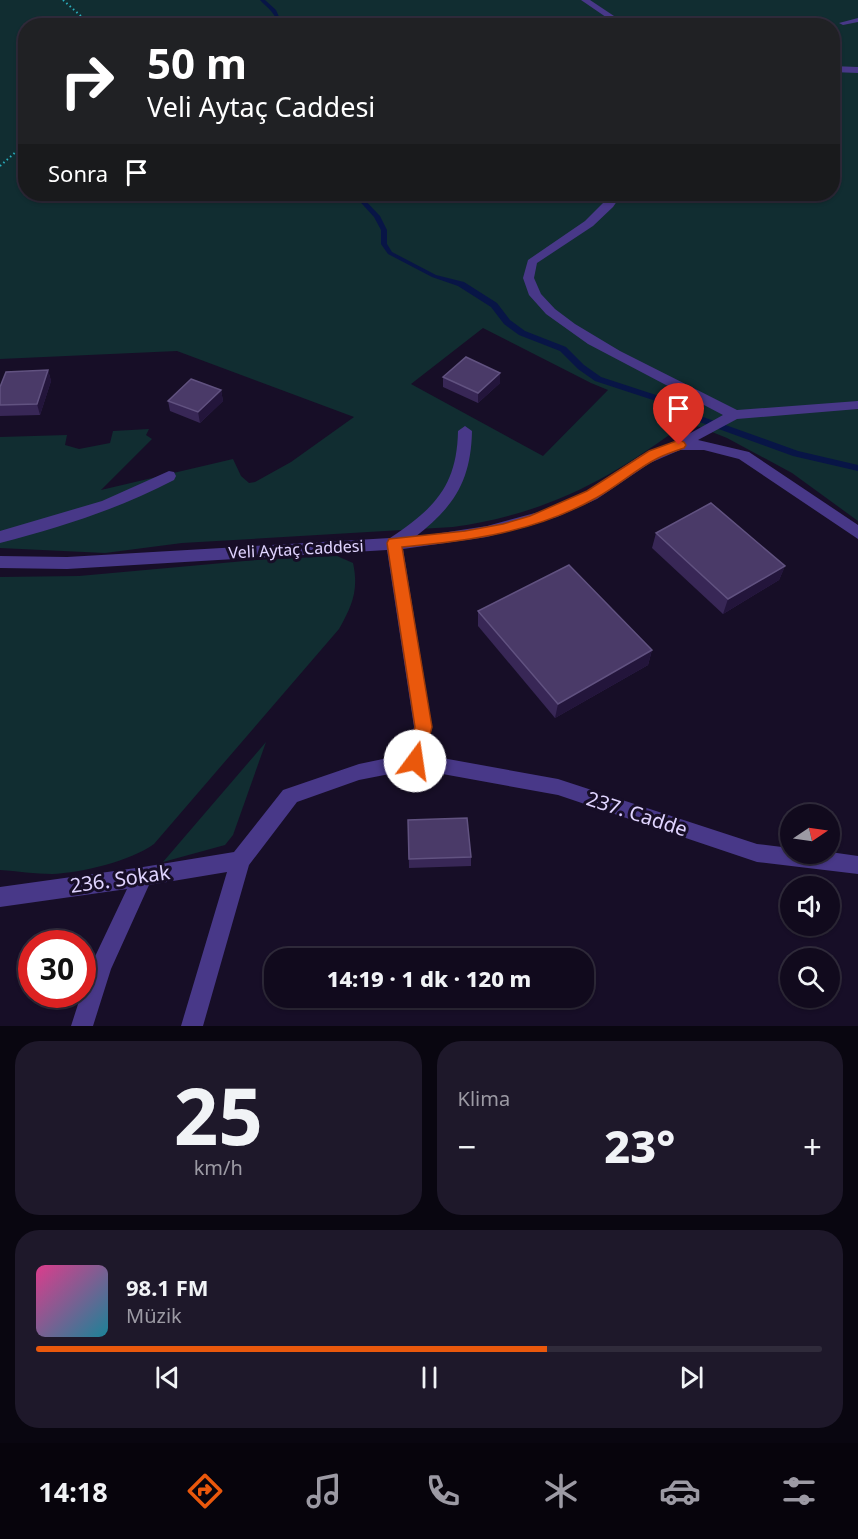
<!DOCTYPE html>
<html lang="tr">
<meta charset="utf-8">
<style>
:root{--surface:#110a1d;--page:#1e182a;--text:#f1f3f6;--muted:#9c9aa4;--line:#302b3b;--accent:#ea580c}
body{margin:0;font-family:"Noto Sans",sans-serif;background:var(--page);color:var(--text);height:100vh;display:flex;flex-direction:column;font-size:22px;white-space:nowrap}
*{box-sizing:border-box;margin:0}
p{font-size:20px;color:var(--muted)}
.icon{flex:none;width:33px;height:33px;fill:none;stroke:currentColor;stroke-width:2;stroke-linecap:round;stroke-linejoin:round}
.map{position:relative;height:1026px;overflow:hidden}
.panel{display:flex;flex-direction:column;gap:15px;padding:15px;background:#090610;flex:1}
.panel>*{flex:none}
.hud{position:absolute;left:18px;top:18px;width:822px;height:183px;border-radius:24px;box-shadow:0 2px 4px #0004,0 0 0 2px var(--line);background:#202124;color:#fff;overflow:hidden}
.needle{width:39px;rotate:77deg}
.buttons{position:absolute;left:780px;top:804px;display:grid;gap:12px}
.buttons a{display:grid;place-items:center;width:60px;height:60px;border-radius:50%;background:var(--surface);box-shadow:0 2px 4px #0004,0 0 0 2px var(--line);font-size:30px}
.speed{position:absolute;left:18px;top:930px;display:flex;gap:12px;font-size:30px;font-weight:700;text-align:center}
.speed>*{display:grid;place-content:center;width:78px;height:78px;border-radius:50%;background:var(--surface);box-shadow:0 2px 4px #0004,0 0 0 2px var(--line);line-height:1}
.speed .limit{border:9px solid #d22;background:#fff;color:#111}
.pin{position:absolute;display:grid;place-items:center;width:51px;height:51px;color:#fff;margin:-62px -26px;border-radius:50% 50% 50% 0;rotate:-45deg;box-shadow:0 0 6px #0007}
.pin .icon{rotate:45deg}
.me{position:absolute;width:66px;margin:-33px;rotate:14deg;stroke-linejoin:round;filter:drop-shadow(0 0 4px #0008)}
.turn{display:flex;align-items:center;gap:21px;height:126px;padding:0 30px;font-size:27px}
.turn .icon{width:78px;height:78px;stroke-width:2.5}
.turn b{display:block;font-size:42px;line-height:51px}
.then{display:flex;align-items:center;height:57px;padding:0 30px;background:#0003;gap:12px;font-size:22px}
.big{font-size:45px;font-weight:800;line-height:1.1}
.panel .tile{flex:1;display:flex;flex-direction:column;justify-content:center;gap:9px;min-width:0;padding:0 21px;border-radius:24px;background:var(--page)}
.panel .dial{align-items:center;gap:0}
.dial b{font-size:78px;line-height:1}
.song{display:flex;align-items:center;gap:18px}
.cover{width:72px;height:72px;border-radius:9px;background:linear-gradient(135deg,hsl(330 70% 55%),hsl(190 70% 35%))}
.played{height:6px;border-radius:3px;background:linear-gradient(90deg,var(--accent) 65%,var(--line) 65%)}
.keys{display:flex;justify-content:space-around;direction:ltr}
.heat{display:flex;justify-content:space-between;align-items:center;font-size:33px;direction:ltr}
.panel .tiles{flex:1;display:grid;gap:15px;grid-template-columns:1fr 1fr}
.tile:last-child{grid-column:span 2}
.trip{position:absolute;left:264px;top:948px;width:330px;height:60px;border-radius:24px;background:var(--surface);box-shadow:0 2px 4px #0004,0 0 0 2px var(--line);font-weight:800;line-height:60px;text-align:center}
.menu{display:flex;height:96px;justify-content:space-around;align-items:center;background:#07040c;color:var(--muted)}
.menu .icon{width:42px;height:42px}
.menu .current{color:var(--accent)}
.menu b{font-size:27px;color:var(--text)}
.map>svg:first-child{display:block}
.green{fill:#112d31;fill-rule:evenodd}
.lines{fill:none;stroke-linecap:round;stroke-linejoin:round}
.stream{fill:#081546;fill-rule:evenodd}
.path{stroke:#2baebd;stroke-width:2;stroke-dasharray:1.5 3;stroke-linecap:butt}
.minor{fill:#483888;fill-rule:evenodd}
.wall{fill:#382756}
.shaded-wall{fill:#23153b}
.building{fill:#4a3a68;stroke:#615280;stroke-width:1.5}
.route{fill:#ea580c;stroke:#983908;stroke-width:1.5}
.labels{text-anchor:middle;stroke-width:6;stroke-linejoin:round;paint-order:stroke}
.street-label{font-size:16px;fill:#e0d4ff;stroke:#170e27}
.near-street-label{font-size:20px;fill:#e0d4ff;stroke:#170e27}
</style>
<div class="map">
<svg width="858" height="1026" viewBox="0 0 858 1026">
<rect width="100%" height="100%" fill="#170e27"/>
<g class="green">
<path d="M 0,0 L 858,0 L 858,521 L 792,473 L 727,438 L 687,422 C 610,479 550,513 453,527 L 182,543 L 105,553 L 0,548 L 0,437 L 67,435 L 65,445 L 79,449 L 110,443 L 113,431 L 149,429 L 146,435 L 152,439 L 101,490 L 233,459 L 241,476 L 249,483 L 255,482 L 291,462 L 354,417 L 177,351 L 0,359 ZM 26,26 L 832,26 L 832,194 L 26,194 ZM 483,328 L 591,383 L 608,390 L 543,456 L 411,384 Z"/>
<path d="M 337,556 L 353,563 C 359,590 352,606 339,629 L 154,844 C 130,861 82,873 52,874 C 35,874 17,871 0,870 L 0,577 L 79,576 L 257,560 Z"/>
<path d="M 266,742 L 233,835 L 225,845 L 163,862 Z"/>
</g>
<g class="lines">
<g class="stream">
<path d="M 260,0 L 265,0 L 276,10 L 280,19 L 289,26 C 276,26 278,19 271,11 C 268,7 263,4 260,0 Z"/>
<path d="M 353,194 L 359,194 L 380,216 L 387,230 L 387,244 L 392,252 L 436,275 L 464,282 L 497,303 L 510,320 L 525,331 L 566,347 L 584,365 L 601,377 L 659,396 L 689,412 L 798,451 L 858,465 L 858,471 L 793,456 L 683,416 L 653,400 L 595,381 L 578,369 L 560,351 L 519,335 L 504,324 L 491,307 L 458,286 L 432,277 L 388,254 L 381,244 L 381,230 L 374,217 Z"/>
</g>
<g class="path">
<path d="M 63,0 L 82,17 L 83,26"/>
<path d="M 0,166 L 26,143"/>
</g>
<g class="minor">
<path d="M 581,0 L 590,0 L 629,26 L 619,26 Z"/>
<path d="M 858,18 L 858,22 L 843,25 L 839,23 Z"/>
<path d="M 832,66 L 858,67 L 858,73 L 832,72 Z"/>
<path d="M 612,194 L 622,194 L 613,207 L 593,226 L 537,263 L 534,278 L 541,294 L 555,309 L 575,324 L 620,351 L 737,410 L 858,401 L 858,409 L 737,419 L 698,440 L 749,452 L 858,525 L 858,539 L 739,459 L 704,450 L 680,450 L 650,463 L 597,499 L 557,517 L 487,537 L 403,549 L 432,727 L 426,755 L 558,779 L 757,844 L 790,848 L 790,854 L 830,852 L 858,856 L 858,874 L 757,862 L 558,795 L 415,769 L 359,780 L 297,802 L 249,865 L 203,1026 L 181,1026 L 227,872 L 149,885 L 111,969 L 93,1026 L 71,1026 L 90,967 L 127,889 L 0,907 L 0,887 L 143,867 L 234,852 L 283,790 L 359,764 L 407,754 L 414,727 L 387,550 L 67,569 L 0,568 L 0,556 L 67,557 L 390,538 C 434,509 457,486 458,431 L 465,426 L 472,431 C 471,481 454,507 415,537 L 487,526 L 546,510 L 587,491 L 640,456 L 678,440 L 723,415 L 588,344 L 546,314 L 529,295 L 523,278 L 528,260 L 585,221 Z"/>
<path d="M 169,471 L 174,472 L 176,476 L 174,480 C 119,509 61,527 0,543 L 0,531 L 102,501 Z"/>
</g>
</g>
<g class="wall">
<path d="M 48,370 L 51,381 L 40,415 L 0,416 L 0,387 Z"/>
<path d="M 443,377 L 500,383 L 478,403 L 443,387 Z"/>
<path d="M 221,390 L 223,401 L 200,423 L 170,411 L 168,401 Z"/>
<path d="M 656,533 L 785,566 L 779,580 L 723,614 L 652,548 Z"/>
<path d="M 478,611 L 652,650 L 648,665 L 555,718 L 478,626 Z"/>
<path d="M 408,820 L 471,857 L 471,866 L 409,868 Z"/>
</g>
<g class="shaded-wall">
<path d="M 48,370 L 51,381 L 40,415 L 37,404 Z"/>
<path d="M 500,373 L 500,383 L 478,403 L 478,393 Z"/>
<path d="M 221,390 L 223,401 L 200,423 L 198,412 Z"/>
<path d="M 785,566 L 779,580 L 723,614 L 728,599 Z"/>
<path d="M 652,650 L 648,665 L 555,718 L 558,704 Z"/>
</g>
<g class="building">
<path d="M 466,357 L 500,373 L 478,393 L 443,377 Z"/>
<path d="M 48,370 L 37,404 L 0,405 L 0,387 L 6,372 Z"/>
<path d="M 191,379 L 221,390 L 198,412 L 168,401 Z"/>
<path d="M 711,503 L 785,566 L 728,599 L 656,533 Z"/>
<path d="M 569,565 L 652,650 L 558,704 L 478,611 Z"/>
<path d="M 467,818 L 471,857 L 409,859 L 408,820 Z"/>
</g>
<path class="route" d="M 679,440 L 684,442 L 686,445 L 684,448 C 675,451 666,454 658,458 C 636,469 618,486 596,498 C 535,532 470,541 402,547 L 432,727 L 421,766 L 415,768 L 409,766 L 407,761 L 415,727 L 387,543 L 389,539 L 465,531 L 503,524 L 530,516 L 587,491 L 649,451 Z"/>
<g class="labels">
<g class="street-label">
<text transform="translate(296 549) rotate(-3)" y="6">Veli Aytaç Caddesi</text>
</g>
<g class="near-street-label">
<text transform="translate(637 814) rotate(18)" y="7">237. Cadde</text>
<text transform="translate(120 879) rotate(-8)" y="7">236. Sokak</text>
</g>
</g>
</svg>
<div class="buttons">
<a><svg class="needle" viewBox="-14 -14 28 28"><path d="M0-13l5 13h-10z" fill="#e53935"/><path d="M0 13l5-13h-10z" fill="#9c9aa4"/></svg></a>
<a><svg class="icon" aria-label="sound" viewBox="0 0 24 24"><path d="M4 9h4l5-4v14l-5-4H4zM17 9q2 3 0 6"/></svg></a>
<a><svg class="icon" aria-label="search" viewBox="0 0 24 24"><circle cx="10" cy="10" r="6"/><path d="M15 15l6 6"/></svg></a>
</div>
<div class="speed"><div class="limit">30</div></div>
<div class="pin" style="left:679px;top:445px;background:#d93025"><svg class="icon" aria-label="arrive" viewBox="0 0 24 24"><path d="M6 21V4h12l-3 4 3 4H6"/></svg></div>
<svg class="me" style="left:415px;top:761px" viewBox="-20 -20 40 40"><circle r="19" fill="#fff"/><path d="M0-13L10 11 0 6-10 11z" fill="#ea580c"/></svg>
<div class="trip">14:19 · 1 dk · 120 m</div>
<div class="hud">
<div class="turn"><svg class="icon" aria-label="right" viewBox="0 0 24 24"><path d="M7 20v-9h11M14 6l5 5-5 5"/></svg><div><b>50 m</b>Veli Aytaç Caddesi</div></div>
<div class="then">Sonra<svg class="icon" aria-label="arrive" viewBox="0 0 24 24"><path d="M6 21V4h12l-3 4 3 4H6"/></svg></div>
</div>
</div>
<section class="panel">
<div class="tiles">
<div class="tile dial"><b>25</b><p>km/h</p></div>
<div class="tile"><p>Klima</p>
<div class="heat"><a>−</a><b class="big">23°</b><a>+</a></div>
</div>
<div class="tile">
<div class="song"><i class="cover"></i><div><b>98.1 FM</b><p>Müzik</p></div></div>
<div class="played"></div>
<div class="keys"><svg class="icon" aria-label="previous" viewBox="0 0 24 24"><path d="M18 5L8 12l10 7zM5 5v14"/></svg><svg class="icon" aria-label="pause" viewBox="0 0 24 24"><path d="M8 5v14M16 5v14"/></svg><svg class="icon" aria-label="next" viewBox="0 0 24 24"><path d="M6 5l10 7-10 7zM19 5v14"/></svg></div>
</div>
</div>
</section>
<nav class="menu">
<b>14:18</b>
<svg class="icon current" aria-label="directions" viewBox="0 0 24 24"><path d="M12 3l9 9-9 9-9-9zM9 14v-3h6M13 9l2 2-2 2"/></svg>
<svg class="icon" aria-label="music" viewBox="0 0 24 24"><path d="M9 18V5l10-2v13"/><circle cx="6" cy="18" r="3"/><circle cx="16" cy="16" r="3"/></svg>
<svg class="icon" aria-label="phone" viewBox="0 0 24 24"><path d="M5 4h4l2 5-3 2q2 4 5 5l2-3 5 2v4C11 20 4 13 5 4z"/></svg>
<svg class="icon" aria-label="climate" viewBox="0 0 24 24"><path d="M12 3v18M4 7l16 10M4 17L20 7"/></svg>
<svg class="icon" aria-label="car" viewBox="0 0 24 24"><path d="M5 17H2v-5l4-1 3-4h7l3 4 3 1v5h-3M9 17h6M6 11h13"/><circle cx="7" cy="17" r="2"/><circle cx="17" cy="17" r="2"/></svg>
<svg class="icon" aria-label="filters" viewBox="0 0 24 24"><path d="M4 7h16M4 17h16"/><circle cx="9" cy="7" r="2"/><circle cx="15" cy="17" r="2"/></svg>
</nav>
